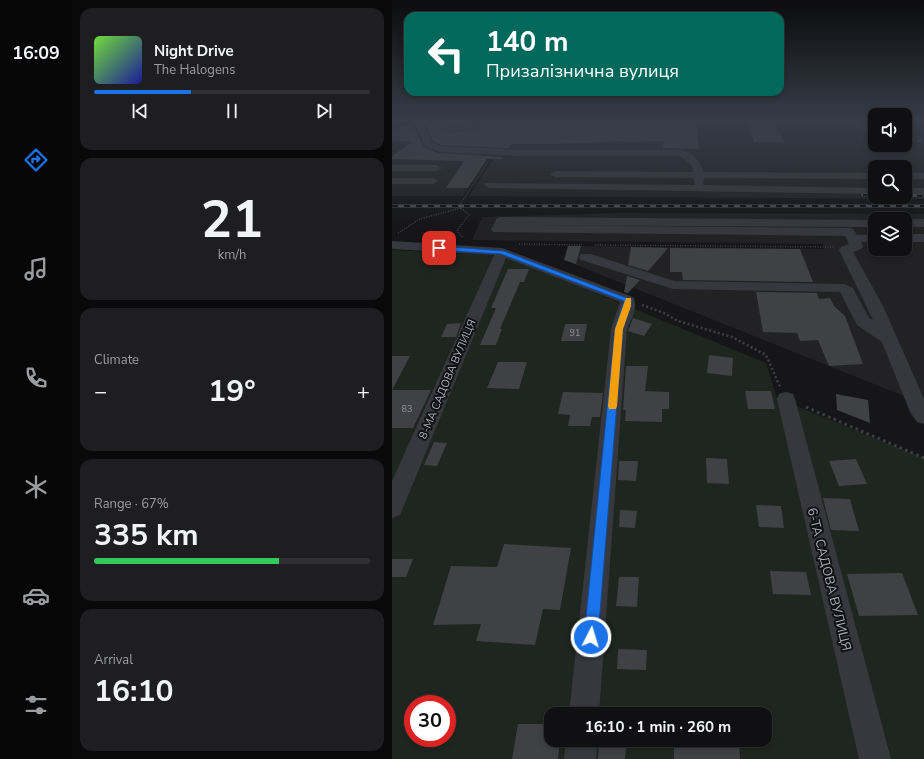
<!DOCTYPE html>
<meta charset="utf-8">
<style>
:root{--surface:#101012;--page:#1e1e20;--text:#f1f3f6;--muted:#9c9d9f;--line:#303032;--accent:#1a73e8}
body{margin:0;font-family:"Nunito Sans",sans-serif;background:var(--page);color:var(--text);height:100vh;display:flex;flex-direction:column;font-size:15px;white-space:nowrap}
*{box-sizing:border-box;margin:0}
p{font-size:13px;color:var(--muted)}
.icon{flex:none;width:22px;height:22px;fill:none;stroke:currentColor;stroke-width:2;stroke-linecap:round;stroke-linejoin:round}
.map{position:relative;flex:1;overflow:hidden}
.drawer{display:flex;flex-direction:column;gap:8px;padding:8px;background:#09090a;width:320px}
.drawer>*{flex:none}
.hud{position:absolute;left:12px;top:12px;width:380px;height:84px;border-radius:12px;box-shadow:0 2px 6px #0003,0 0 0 1px var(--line);background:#00695c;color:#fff;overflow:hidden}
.fabs{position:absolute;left:476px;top:108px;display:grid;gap:8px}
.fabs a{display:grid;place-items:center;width:44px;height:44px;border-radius:8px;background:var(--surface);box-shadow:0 2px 6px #0003,0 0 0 1px var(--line);font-size:20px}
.speed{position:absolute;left:12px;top:695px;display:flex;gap:8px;font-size:20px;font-weight:700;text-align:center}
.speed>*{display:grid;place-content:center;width:52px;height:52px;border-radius:50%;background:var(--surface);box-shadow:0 2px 6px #0003,0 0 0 1px var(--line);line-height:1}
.speed .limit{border:6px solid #d22;background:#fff;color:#111}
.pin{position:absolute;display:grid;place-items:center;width:34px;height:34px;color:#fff;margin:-17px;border-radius:8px;box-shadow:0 2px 6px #0006}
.me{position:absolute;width:44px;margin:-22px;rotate:5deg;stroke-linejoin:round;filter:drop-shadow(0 0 3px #0008)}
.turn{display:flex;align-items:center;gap:14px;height:84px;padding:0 16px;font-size:18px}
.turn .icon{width:52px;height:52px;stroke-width:2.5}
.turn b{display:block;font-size:28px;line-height:34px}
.big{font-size:30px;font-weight:700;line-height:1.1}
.drawer .tile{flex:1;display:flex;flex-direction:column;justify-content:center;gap:6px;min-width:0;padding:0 14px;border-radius:12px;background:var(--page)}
.drawer .dial{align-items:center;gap:0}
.dial b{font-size:52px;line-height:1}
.song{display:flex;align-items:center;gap:12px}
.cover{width:48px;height:48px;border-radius:6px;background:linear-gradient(135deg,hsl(100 70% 55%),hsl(240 70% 35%))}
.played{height:4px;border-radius:2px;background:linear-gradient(90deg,var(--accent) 35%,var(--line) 35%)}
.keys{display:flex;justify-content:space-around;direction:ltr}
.heat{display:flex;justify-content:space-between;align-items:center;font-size:22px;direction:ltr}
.charge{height:6px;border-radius:3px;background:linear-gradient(90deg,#34c759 67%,var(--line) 0)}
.trip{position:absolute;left:152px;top:707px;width:228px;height:40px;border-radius:12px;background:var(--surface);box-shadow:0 2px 6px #0003,0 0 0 1px var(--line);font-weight:700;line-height:40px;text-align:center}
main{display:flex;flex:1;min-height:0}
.tab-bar{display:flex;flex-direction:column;width:72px;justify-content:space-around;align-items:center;background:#060607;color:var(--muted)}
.tab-bar .icon{width:28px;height:28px}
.tab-bar .active{color:var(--accent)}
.tab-bar b{font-size:18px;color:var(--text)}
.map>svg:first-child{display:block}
.built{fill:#222225;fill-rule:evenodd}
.green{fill:#1e261f;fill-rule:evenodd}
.building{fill:#404145}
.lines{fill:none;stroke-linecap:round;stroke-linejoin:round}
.path-far2{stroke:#3d3f44;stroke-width:1.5;stroke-dasharray:1 1.5;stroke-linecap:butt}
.path-far1{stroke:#3d3f44;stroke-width:2.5;stroke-dasharray:2 2.5;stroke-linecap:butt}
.path{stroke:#3d3f44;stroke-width:3;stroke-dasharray:2.5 3.5;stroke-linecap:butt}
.minor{fill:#37383d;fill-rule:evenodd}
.rail-far1-casing{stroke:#4a4c52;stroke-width:2.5}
.rail-casing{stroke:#4a4c52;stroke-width:3}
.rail-far1{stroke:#111113;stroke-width:1.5;stroke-dasharray:4.5;stroke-linecap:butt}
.rail{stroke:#111113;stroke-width:2;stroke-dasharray:6;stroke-linecap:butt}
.route{fill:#1a73e8;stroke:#114b97}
.slow{fill:#f59e0b}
.labels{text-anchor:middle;stroke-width:4;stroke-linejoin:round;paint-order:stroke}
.number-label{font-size:9px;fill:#8e929b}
.street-label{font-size:11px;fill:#a8adb8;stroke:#111113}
.near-street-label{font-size:13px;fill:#a8adb8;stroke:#111113}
</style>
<main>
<nav class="tab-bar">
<b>16:09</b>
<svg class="icon active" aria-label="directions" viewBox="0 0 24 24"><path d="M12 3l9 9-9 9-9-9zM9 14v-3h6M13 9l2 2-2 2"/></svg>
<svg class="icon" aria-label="music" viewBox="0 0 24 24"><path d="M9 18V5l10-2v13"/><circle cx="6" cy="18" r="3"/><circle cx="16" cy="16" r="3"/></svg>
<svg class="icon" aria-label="phone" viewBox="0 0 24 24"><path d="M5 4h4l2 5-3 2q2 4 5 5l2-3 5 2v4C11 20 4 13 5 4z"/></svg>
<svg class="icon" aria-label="climate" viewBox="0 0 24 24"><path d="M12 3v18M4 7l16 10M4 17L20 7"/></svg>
<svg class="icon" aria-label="car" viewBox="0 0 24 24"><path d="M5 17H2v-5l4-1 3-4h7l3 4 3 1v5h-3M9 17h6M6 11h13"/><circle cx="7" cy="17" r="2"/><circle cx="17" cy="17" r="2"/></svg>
<svg class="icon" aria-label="filters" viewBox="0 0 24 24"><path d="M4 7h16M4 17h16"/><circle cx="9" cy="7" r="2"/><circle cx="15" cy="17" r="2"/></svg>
</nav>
<section class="drawer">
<div class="tile">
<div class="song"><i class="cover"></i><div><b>Night Drive</b><p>The Halogens</p></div></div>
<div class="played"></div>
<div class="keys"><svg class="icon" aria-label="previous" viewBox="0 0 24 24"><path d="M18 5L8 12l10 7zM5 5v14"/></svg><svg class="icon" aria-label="pause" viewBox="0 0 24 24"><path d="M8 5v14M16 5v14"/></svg><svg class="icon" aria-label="next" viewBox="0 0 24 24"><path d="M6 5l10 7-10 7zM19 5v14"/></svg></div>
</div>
<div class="tile dial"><b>21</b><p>km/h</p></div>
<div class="tile"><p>Climate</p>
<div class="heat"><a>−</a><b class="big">19°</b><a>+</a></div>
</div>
<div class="tile"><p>Range · 67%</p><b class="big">335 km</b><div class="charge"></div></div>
<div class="tile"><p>Arrival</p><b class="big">16:10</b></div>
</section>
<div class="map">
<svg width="532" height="759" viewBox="0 0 532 759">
<rect width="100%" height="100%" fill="#161618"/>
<g class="built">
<path d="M 0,119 L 19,119 L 24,139 L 38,141 L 28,119 L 483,119 L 483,145 L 513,145 L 513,119 L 532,119 L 532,199 L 77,196 L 102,159 L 95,159 L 71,196 L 0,196 ZM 483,167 L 513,167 L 513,197 L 483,197 Z"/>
<path d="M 229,213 L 532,214 L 532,404 L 172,260 L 176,246 L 433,249 L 430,244 L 80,240 L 90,217 ZM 483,219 L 513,219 L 513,249 L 483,249 Z"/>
</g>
<path class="green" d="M 0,250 L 100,255 L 102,258 L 121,259 L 374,363 L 385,398 L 532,458 L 532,759 L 0,759 ZM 21,704 L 55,704 L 55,738 L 21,738 ZM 159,714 L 373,714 L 373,740 L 159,740 Z"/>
<g class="building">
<path d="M 30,119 L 95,119 L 59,125 L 54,129 L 59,133 L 123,122 L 128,119 L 242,119 L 241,122 L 291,123 L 290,119 L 304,119 L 307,149 L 271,148 L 272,141 L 231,142 L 231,141 L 164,144 L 119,144 L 116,148 L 49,145 L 41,141 Z"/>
<path d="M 354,119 L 381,119 L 392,142 L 362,142 Z"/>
<path d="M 20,123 L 32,147 L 46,153 L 111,157 L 110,159 L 95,159 L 76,188 L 54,188 L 72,161 L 0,159 L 0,156 L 20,142 L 0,140 L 0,129 Z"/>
<path d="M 176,246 L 189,246 L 184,264 L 172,260 Z"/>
<path d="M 239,247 L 276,248 L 256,271 L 236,265 Z"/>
<path d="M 278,248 L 408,249 L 421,282 L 291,280 L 290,272 L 278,272 Z"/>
<path d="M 116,269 L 137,269 L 132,282 L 128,282 L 108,329 L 110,329 L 104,345 L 88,345 L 104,308 L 99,308 Z"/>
<path d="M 235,276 L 248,280 L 236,293 L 232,292 Z"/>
<path d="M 364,292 L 425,293 L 427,299 L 438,298 L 442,306 L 453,316 L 471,364 L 437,366 L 426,340 L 408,341 L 405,333 L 371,332 Z"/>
<path d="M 241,318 L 260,324 L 252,336 L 236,331 Z"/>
<path d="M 69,323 L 64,337 L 49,337 L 55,324 Z"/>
<path d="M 173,324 L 195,324 L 192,341 L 169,341 Z"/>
<path d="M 317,355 L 341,358 L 340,376 L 315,373 Z"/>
<path d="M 0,356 L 18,356 L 0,390 Z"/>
<path d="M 106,362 L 135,362 L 127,389 L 95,388 Z"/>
<path d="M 234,366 L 256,366 L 253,391 L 277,392 L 277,409 L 270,409 L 270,422 L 233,421 L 234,410 L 231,410 Z"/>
<path d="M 0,390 L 39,390 L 21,428 L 0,428 Z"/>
<path d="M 353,391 L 379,391 L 383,409 L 356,409 Z"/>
<path d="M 171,392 L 211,393 L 208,417 L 200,417 L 198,426 L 176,426 L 178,415 L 166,414 Z"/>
<path d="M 444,394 L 476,400 L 478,423 L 445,410 Z"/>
<path d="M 42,442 L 55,443 L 45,466 L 32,465 Z"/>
<path d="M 314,458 L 335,459 L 337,484 L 315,483 Z"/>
<path d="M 464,459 L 475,484 L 447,486 L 437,461 Z"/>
<path d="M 227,461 L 246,461 L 244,481 L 226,480 Z"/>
<path d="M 431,498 L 458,499 L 467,531 L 439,530 Z"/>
<path d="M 364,505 L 389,506 L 392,528 L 367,527 Z"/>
<path d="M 228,510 L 245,511 L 243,528 L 227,527 Z"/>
<path d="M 112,544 L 179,548 L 168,610 L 151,609 L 143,645 L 84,641 L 89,624 L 41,625 L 59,566 L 105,567 Z"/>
<path d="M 0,559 L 21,559 L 14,577 L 0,577 Z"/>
<path d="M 378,571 L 414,572 L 419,595 L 381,594 Z"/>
<path d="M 510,573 L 526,615 L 467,616 L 455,574 Z"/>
<path d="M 227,577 L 247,577 L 245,607 L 224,606 Z"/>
<path d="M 226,649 L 255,650 L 254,670 L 225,669 Z"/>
<path d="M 126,724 L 159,724 L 159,740 L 168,740 L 166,759 L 120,759 Z"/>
<path d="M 207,740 L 235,740 L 233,759 L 206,759 Z"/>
<path d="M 282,740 L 347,740 L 348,759 L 282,759 Z"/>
</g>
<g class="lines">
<g class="path-far2">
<path d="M 6,233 L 28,219 L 69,208"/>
<path d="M 70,237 L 65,230 L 77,215 L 69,208 L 69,203 L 96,162"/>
<path d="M 127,244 L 190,245"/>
<path d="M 203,245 L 442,247"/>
</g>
<path class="path-far1" d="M 250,305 L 272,313 L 286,321 L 340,337 L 374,355 L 388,387"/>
<path class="path" d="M 414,407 L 532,458"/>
<g class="minor">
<path d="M 20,119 L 28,119 L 40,142 L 49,146 L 126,150 L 289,150 C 300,153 309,160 311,172 L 483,173 L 483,179 L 312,178 L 311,185 L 483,188 L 483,194 L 97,188 L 92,185 L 93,183 L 303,185 L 301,178 L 163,177 L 158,174 L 163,171 L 301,172 L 300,165 L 288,156 L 126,156 L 47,152 L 33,146 Z"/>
<path d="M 106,119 L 127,119 L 123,121 L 59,132 L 55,129 L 59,126 Z"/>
<path d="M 519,119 L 532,120 L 532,126 L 520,121 Z"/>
<path d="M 0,165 L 45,165 L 50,168 L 45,171 L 0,171 Z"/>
<rect x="513" y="173" width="19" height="6"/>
<path d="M 0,178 L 41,178 L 46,181 L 41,184 L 0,184 Z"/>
<rect x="513" y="188" width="19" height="6"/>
<path d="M 109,217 L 482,220 L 482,226 L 478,227 L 113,225 L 457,228 L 461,229 L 465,235 L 483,234 L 483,242 L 469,242 L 471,246 L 469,249 L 461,252 L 491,306 L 532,399 L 532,424 L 525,422 L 518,412 L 490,342 L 465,325 L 448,292 L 281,289 L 189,260 L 187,257 L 189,254 L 199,254 L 282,281 L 452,284 L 461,288 L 477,318 L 481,320 L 447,250 L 449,247 L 457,244 L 453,236 L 101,232 L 99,229 L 105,218 Z"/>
<rect x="513" y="219" width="19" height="8"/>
<rect x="513" y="234" width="19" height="8"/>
<path d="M 0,241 L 110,248 L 241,297 C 247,306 239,320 235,329 L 207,714 L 177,714 L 219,329 L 228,302 L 114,258 L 8,515 L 0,518 L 0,481 L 102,255 L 0,249 Z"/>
<path d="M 394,392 L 401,394 L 403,399 L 499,759 L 467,759 L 385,399 L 387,394 Z"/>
<path d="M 174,740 L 206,740 L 204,759 L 172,759 Z"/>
</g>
<defs>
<g id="rail-far1">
<path d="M 450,119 L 483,132"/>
<path d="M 472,119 L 483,124"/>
<path d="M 513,136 L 532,142"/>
</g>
<g id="rail">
<path d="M 471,195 L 483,195"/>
<path d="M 513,195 L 532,196"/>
<path d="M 0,206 L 532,206"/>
</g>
</defs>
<use href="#rail-far1" class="rail-far1-casing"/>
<use href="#rail" class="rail-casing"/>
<use href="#rail-far1" class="rail-far1"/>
<use href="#rail" class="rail"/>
</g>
<linearGradient id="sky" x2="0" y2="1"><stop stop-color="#0c0c0d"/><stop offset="0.53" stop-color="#363c48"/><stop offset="1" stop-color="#363c48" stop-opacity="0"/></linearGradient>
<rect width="532" height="225" fill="url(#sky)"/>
<path class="route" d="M 47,246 L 112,251 L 240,300 L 239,306 L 231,329 L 206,637 L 204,642 L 199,644 L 194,642 L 192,637 L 223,329 L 232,301 L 109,254 L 45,250 L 44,248 Z"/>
<path class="slow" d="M 234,298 L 239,298 L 239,306 L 231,329 L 225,406 L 224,409 L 217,409 L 216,406 L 223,329 Z"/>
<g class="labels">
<g class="number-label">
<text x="183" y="336">91</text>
<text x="15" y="412">83</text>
</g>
<g class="street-label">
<text transform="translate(55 379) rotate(-67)" y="4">8-МА САДОВА ВУЛИЦЯ</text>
</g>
<g class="near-street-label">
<text transform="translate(438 579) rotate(76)" y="5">6-ТА САДОВА ВУЛИЦЯ</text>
</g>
</g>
</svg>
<div class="fabs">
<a><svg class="icon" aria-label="sound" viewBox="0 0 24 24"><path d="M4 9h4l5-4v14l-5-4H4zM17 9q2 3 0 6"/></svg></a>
<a><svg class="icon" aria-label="search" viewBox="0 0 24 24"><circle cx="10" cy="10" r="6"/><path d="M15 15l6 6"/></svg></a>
<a><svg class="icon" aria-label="layers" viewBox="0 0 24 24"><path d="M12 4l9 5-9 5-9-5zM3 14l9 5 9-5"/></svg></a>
</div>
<div class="speed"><div class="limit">30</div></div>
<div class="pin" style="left:47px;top:248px;background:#d93025"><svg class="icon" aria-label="arrive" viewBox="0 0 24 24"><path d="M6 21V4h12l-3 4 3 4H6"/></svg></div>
<svg class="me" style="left:199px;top:637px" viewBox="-20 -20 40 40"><circle r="17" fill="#1a73e8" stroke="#fff" stroke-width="3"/><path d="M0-11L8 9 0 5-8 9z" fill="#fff"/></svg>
<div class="trip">16:10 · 1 min · 260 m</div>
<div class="hud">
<div class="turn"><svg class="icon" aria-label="left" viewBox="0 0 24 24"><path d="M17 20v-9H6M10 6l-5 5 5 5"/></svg><div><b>140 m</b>Призалізнична вулиця</div></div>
</div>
</div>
</main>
